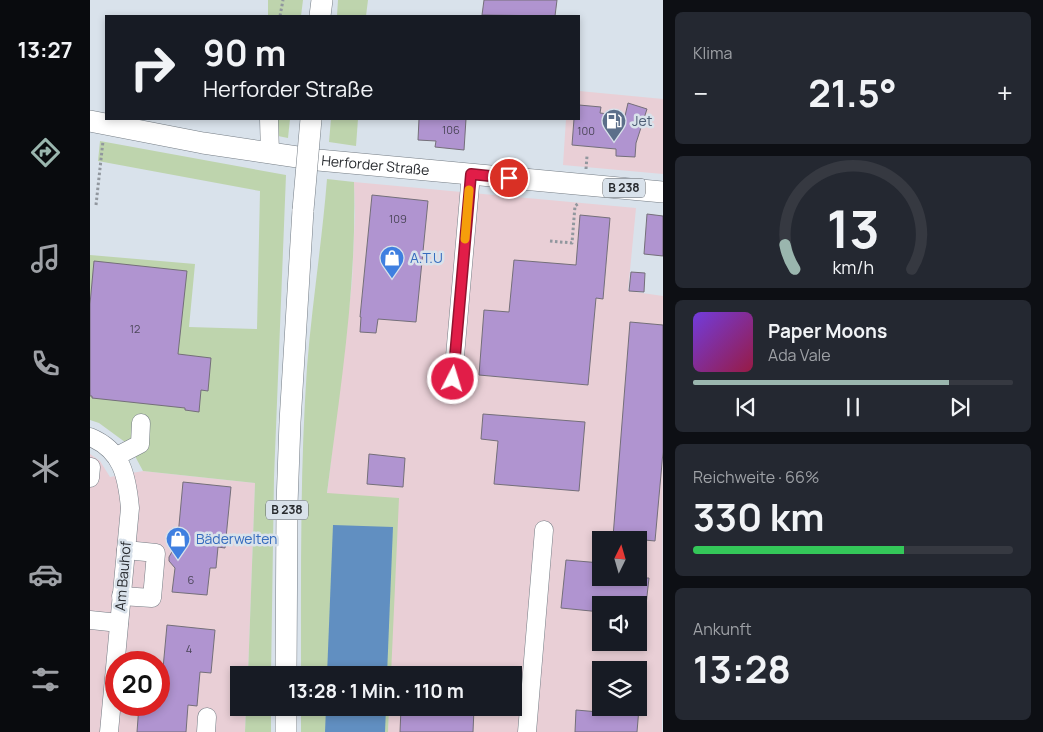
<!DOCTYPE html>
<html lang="de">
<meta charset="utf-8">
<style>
:root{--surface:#171b24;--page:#242831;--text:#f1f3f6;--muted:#9ea1a6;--line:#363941;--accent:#9ab6ae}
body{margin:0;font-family:Manrope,sans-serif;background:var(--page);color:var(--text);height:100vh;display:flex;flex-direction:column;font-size:19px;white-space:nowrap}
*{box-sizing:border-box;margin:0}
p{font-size:16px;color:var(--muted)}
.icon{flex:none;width:28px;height:28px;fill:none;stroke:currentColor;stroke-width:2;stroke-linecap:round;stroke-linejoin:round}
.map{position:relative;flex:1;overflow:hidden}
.sheet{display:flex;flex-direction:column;gap:12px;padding:12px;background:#0d0f14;width:380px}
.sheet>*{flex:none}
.top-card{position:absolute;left:15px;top:15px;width:475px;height:105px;border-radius:0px;box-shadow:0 2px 8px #0003;background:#171b24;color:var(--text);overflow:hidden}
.needle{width:32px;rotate:5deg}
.tools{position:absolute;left:502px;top:531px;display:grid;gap:10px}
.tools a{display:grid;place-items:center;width:55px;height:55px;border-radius:0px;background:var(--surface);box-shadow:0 2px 8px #0003;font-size:25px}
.speed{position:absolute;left:15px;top:651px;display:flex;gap:10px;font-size:25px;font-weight:700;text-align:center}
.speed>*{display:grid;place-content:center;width:65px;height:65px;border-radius:50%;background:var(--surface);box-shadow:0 2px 8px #0003;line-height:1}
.speed .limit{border:8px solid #d22;background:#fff;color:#111}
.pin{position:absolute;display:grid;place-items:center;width:42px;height:42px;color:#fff;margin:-21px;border:2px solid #fff;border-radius:50%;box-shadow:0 1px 5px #0007}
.me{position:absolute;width:55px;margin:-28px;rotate:5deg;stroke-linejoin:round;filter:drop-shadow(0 0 4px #0008)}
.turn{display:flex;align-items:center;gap:18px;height:105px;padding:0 15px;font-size:22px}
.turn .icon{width:65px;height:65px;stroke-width:2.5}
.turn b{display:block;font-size:35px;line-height:42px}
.big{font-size:38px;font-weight:700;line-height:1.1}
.sheet .widget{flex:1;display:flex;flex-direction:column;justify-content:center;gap:8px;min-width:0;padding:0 18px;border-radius:8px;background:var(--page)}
.sheet .dial{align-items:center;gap:0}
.dial svg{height:130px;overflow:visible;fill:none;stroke:var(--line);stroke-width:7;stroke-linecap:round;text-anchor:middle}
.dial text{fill:var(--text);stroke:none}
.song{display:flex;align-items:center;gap:15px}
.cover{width:60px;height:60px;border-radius:8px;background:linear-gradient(135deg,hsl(260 70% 55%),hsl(340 70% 35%))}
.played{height:5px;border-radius:2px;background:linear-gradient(90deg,var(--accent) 80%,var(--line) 80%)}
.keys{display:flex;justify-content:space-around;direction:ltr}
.heat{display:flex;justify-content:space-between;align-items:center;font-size:28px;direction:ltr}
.charge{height:8px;border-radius:4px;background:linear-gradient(90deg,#34c759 66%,var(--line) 0)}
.trip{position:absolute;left:140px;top:666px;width:292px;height:50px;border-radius:0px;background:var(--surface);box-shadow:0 2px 8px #0003;font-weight:700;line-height:50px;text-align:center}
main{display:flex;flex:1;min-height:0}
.menu{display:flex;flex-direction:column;width:90px;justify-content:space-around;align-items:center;background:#090b0e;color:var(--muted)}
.menu .icon{width:35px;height:35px}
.menu .active{color:var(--accent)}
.menu b{font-size:22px;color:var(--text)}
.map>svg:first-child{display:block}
.commercial{fill:#e9cfd6;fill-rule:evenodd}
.green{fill:#bed4ad}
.water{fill:#618fc1}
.building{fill:#b094d0;stroke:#746f79}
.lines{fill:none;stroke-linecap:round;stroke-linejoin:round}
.minor-casing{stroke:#757d85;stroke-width:19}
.major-casing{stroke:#757d85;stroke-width:22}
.path{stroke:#91979e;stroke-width:3;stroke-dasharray:2.5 2.5;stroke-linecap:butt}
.minor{stroke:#fff;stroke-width:18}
.major{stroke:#fff;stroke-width:21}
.major-bridge-casing{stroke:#757d85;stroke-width:22;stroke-linecap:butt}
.major-bridge{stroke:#fff;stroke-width:21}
.route-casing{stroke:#92132f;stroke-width:12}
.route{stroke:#e11d48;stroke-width:9}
.slow{stroke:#f59e0b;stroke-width:9}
.labels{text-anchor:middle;stroke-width:5;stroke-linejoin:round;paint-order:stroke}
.number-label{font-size:11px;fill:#4a4557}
.shield{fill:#d9e2eb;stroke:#5d6267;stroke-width:1}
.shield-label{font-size:12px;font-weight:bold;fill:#282b2f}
.service-label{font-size:14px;fill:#4e5e75;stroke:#d9e2eb;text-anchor:start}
.street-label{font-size:14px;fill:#282b2f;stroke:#d9e2eb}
.shop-label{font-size:14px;fill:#366cbe;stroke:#d9e2eb;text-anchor:start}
</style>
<main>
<nav class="menu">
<b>13:27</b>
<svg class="icon active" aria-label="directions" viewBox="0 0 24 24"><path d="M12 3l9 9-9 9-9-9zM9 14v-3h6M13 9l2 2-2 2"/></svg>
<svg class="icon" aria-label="music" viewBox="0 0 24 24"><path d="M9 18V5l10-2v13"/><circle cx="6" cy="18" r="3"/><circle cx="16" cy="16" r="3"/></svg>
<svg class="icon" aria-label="phone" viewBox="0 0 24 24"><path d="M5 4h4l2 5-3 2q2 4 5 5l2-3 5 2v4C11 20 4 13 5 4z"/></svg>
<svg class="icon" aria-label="climate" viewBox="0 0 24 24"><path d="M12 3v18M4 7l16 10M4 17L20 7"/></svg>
<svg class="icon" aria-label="car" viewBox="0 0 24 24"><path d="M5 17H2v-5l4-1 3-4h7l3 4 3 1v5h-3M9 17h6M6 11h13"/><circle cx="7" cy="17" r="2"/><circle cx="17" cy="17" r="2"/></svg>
<svg class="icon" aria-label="filters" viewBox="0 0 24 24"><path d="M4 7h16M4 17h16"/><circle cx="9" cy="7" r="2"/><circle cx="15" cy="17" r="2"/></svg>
</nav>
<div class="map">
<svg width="573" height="732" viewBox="0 0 573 732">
<rect width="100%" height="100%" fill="#d9e2eb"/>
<g class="commercial">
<path d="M 489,91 L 573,99 L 573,174 L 473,165 L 476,119 L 489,119 Z"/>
<path d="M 264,182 L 546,208 L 538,291 L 573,296 L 572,732 L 298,732 L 299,708 L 424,708 L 424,675 L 301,675 L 237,494 L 262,282 L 265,214 ZM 511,540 L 549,540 L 549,578 L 511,578 ZM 511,605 L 549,605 L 549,642 L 511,642 ZM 511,670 L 549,670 L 549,708 L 511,708 Z"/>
<path d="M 0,454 L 10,461 L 20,477 L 53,471 L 165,483 L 158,675 L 149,675 L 149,708 L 156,708 L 155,732 L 0,732 ZM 26,662 L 69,662 L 69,705 L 26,705 Z"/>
</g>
<g class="green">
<path d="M 178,0 L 213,0 L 211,16 L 178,16 Z"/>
<path d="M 248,0 L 278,0 L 276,16 L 247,16 Z"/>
<path d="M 183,119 L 200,119 L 198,138 L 183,135 Z"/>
<path d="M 241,119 L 268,119 L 266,146 L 239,142 Z"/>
<path d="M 10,141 L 196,175 L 184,478 L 181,675 L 158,675 L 165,483 L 53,471 L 39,445 L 9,423 L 0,420 L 0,255 L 105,264 L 99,327 L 167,329 L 170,191 L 8,161 Z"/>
<path d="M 237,179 L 264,182 C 267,286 250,390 237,493 L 309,498 L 301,675 L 211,675 C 211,572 210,470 217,367 C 222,304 232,242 237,179 Z"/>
<path d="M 156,708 L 181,708 L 181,732 L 155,732 Z"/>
<path d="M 211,708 L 299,708 L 298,732 L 211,732 Z"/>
</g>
<g class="water">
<path d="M 243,525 L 303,527 L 297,675 L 237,675 Z"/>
<path d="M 236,708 L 296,708 L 295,732 L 235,732 Z"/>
</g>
<g class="building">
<path d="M 394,0 L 467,0 L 465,16 L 392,15 Z"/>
<path d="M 538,103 L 557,109 L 546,143 L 545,157 L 526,156 L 526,149 L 482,145 L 484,119 L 489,119 L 489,105 L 511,107 L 510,113 L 535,116 Z"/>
<path d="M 329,119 L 376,119 L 374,150 L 345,147 L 346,141 L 328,140 Z"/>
<path d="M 282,195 L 338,201 L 326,322 L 288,319 L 286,333 L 270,332 L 271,317 L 270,317 Z"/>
<path d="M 557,214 L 573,216 L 573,256 L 554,254 Z"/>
<path d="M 490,215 L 520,218 L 513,299 L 506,298 L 498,385 L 389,375 L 394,310 L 419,312 L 424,260 L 486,265 Z"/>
<path d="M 4,261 L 97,271 L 88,354 L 121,358 L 118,391 L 111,390 L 109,412 L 95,410 L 95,408 L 2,398 L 2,396 L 0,396 L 0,304 Z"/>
<path d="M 541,272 L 555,273 L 554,292 L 539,291 Z"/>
<path d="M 540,322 L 573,325 L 573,452 L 565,541 L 523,537 Z"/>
<path d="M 393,414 L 495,422 L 489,491 L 404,484 L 408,441 L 391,439 Z"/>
<path d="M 279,454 L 315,458 L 313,487 L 277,484 Z"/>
<path d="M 93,482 L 141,487 L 135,548 L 128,547 L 126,568 L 120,568 L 117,595 L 82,592 L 85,568 L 79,561 L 79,557 L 83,550 L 87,547 Z"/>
<path d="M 476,560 L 511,563 L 511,578 L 559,578 L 556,605 L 511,605 L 511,612 L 471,608 Z"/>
<path d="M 77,625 L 125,630 L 121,673 L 110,672 L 107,706 L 98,705 L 96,732 L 47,732 L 49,705 L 69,705 L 69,689 L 71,690 Z"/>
<path d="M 311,708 L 384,708 L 383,732 L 310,732 Z"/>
<path d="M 533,708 L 549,708 L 547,732 L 485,732 L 486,710 L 532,714 Z"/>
</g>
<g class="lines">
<defs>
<g id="minor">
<path d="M 179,119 L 180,154"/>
<path d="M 363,379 L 381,174"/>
<path d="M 0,437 C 32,450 37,476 40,508 L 19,732"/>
<path d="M 27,456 L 50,444 L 51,423"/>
<path d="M 0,478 L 1,467"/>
<path d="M 31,596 L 62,598 L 66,553 L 36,550"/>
<path d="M 0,620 L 29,623"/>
<path d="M 116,732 L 117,717"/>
<path d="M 437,732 L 454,530"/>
</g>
<g id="major">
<path d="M 230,16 L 232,0"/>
<path id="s1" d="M 0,121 L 113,143 L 228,160 L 573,192"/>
<path d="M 196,675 L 197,504 L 200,422 L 213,210"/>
<path d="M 196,732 L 196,708"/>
</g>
</defs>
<use href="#minor" class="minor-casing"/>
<use href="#major" class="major-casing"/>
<g class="path">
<path d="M 190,16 L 193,0"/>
<path d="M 496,169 L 497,156"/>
<path d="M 6,205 L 13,141"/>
<path d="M 460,241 L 482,243 L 485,206 L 489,203"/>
</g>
<use href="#minor" class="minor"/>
<use href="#major" class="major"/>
<defs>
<path id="major-bridge" d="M 213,210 L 221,119"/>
</defs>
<use href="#major-bridge" class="major-bridge-casing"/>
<use href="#major-bridge" class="major-bridge"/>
</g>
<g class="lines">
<defs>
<path id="route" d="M 363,379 L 381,174 L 419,178"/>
</defs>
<use href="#route" class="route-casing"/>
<use href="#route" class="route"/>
<path class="slow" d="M 375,239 L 379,190"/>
</g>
<defs>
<symbol id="fuel-pin" viewBox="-11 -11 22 30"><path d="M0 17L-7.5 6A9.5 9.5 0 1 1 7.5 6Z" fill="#5c6f8a" stroke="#d9e2eb"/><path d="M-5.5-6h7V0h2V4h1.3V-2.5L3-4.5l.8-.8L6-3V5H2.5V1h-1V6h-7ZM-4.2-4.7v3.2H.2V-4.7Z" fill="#fff"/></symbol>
<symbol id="shop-pin" viewBox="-11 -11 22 30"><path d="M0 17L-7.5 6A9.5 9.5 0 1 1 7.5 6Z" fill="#3f7fe0" stroke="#d9e2eb"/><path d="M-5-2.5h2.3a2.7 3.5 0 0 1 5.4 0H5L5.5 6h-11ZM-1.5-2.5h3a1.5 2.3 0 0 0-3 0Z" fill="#fff"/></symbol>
</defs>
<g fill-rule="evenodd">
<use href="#fuel-pin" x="510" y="107" width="28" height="38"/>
<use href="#shop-pin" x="288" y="244" width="28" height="38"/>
<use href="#shop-pin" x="74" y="525" width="28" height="38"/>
</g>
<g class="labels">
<g class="number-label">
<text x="361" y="134">106</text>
<text x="496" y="135">100</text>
<text x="308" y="223">109</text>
<text x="45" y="333">12</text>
<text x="101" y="584">6</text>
<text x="99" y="653">4</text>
</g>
<g class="shield">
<rect x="513" y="178.5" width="42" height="19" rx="4"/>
<rect x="176" y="500.5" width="42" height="19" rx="4"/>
</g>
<g class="shield-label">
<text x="534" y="192">B 238</text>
<text x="197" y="514">B 238</text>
</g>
<g class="service-label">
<text x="542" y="126">Jet</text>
</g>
<g class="street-label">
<text dy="5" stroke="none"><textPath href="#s1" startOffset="289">Herforder Straße</textPath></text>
<text transform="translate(33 576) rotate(-85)" y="5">Am Bauhof</text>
</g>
<g class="shop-label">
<text x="320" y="263">A.T.U</text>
<text x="106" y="544">Bäderwelten</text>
</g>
</g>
</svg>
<div class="tools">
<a><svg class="needle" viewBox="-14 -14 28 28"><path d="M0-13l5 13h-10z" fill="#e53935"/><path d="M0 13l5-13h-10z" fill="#9ea1a6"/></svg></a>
<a><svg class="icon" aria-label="sound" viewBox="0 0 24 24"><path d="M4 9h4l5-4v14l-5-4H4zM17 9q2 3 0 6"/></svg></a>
<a><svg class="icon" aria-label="layers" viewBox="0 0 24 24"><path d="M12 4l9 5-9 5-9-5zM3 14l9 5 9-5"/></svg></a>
</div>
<div class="speed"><div class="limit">20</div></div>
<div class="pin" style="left:419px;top:178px;background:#d93025"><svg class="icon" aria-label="arrive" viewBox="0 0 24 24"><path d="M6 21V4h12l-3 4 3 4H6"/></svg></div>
<svg class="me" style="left:363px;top:379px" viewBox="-20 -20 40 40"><circle r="17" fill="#e11d48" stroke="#fff" stroke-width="3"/><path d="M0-11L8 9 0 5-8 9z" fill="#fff"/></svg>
<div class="trip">13:28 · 1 Min. · 110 m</div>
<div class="top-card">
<div class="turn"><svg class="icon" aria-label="right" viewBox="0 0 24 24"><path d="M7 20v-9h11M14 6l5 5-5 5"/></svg><div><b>90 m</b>Herforder Straße</div></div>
</div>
</div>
<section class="sheet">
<div class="widget"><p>Klima</p>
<div class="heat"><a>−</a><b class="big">21.5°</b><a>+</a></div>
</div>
<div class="widget dial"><svg viewBox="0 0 100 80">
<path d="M14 69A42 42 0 1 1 86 69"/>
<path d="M14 69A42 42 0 0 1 8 54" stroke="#9ab6ae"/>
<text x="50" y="56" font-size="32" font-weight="700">13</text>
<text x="50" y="72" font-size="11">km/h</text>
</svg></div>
<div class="widget">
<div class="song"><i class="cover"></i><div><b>Paper Moons</b><p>Ada Vale</p></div></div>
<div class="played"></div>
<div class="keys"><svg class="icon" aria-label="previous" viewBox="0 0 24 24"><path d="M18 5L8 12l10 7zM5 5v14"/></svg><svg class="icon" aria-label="pause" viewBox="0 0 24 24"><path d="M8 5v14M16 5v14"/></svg><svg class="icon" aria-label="next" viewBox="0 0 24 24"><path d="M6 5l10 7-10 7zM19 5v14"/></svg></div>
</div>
<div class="widget"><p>Reichweite · 66%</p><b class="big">330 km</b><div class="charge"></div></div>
<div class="widget"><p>Ankunft</p><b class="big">13:28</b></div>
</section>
</main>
